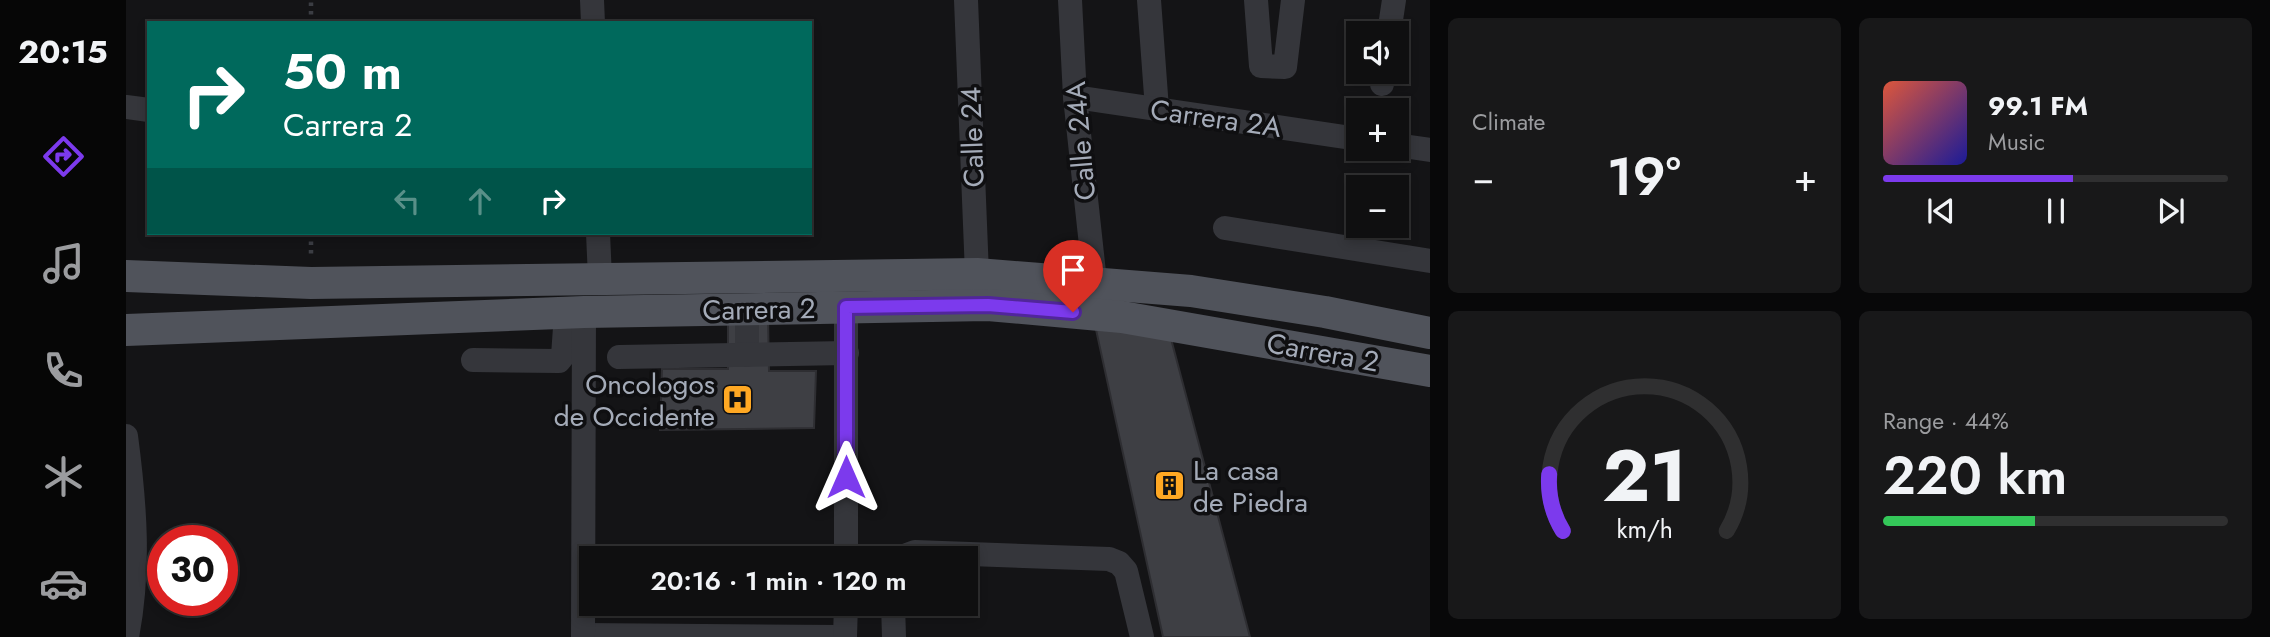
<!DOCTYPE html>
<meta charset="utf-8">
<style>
:root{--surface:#0f0f10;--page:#181819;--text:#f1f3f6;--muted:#9b9c9f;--line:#2f2f30;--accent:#7c3aed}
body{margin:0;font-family:Jost,sans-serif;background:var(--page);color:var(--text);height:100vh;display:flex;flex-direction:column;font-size:26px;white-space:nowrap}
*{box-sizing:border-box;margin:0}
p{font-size:23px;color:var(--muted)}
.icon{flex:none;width:38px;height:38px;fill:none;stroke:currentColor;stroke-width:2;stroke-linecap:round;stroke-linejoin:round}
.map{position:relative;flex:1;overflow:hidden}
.details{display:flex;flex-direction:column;gap:18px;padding:18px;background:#080809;width:840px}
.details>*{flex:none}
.hud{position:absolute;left:21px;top:21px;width:665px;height:214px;border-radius:0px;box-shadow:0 4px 10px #0003,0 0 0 2px var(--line);background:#00695c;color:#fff;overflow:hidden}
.fabs{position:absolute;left:1220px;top:21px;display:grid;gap:14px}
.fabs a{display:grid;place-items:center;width:63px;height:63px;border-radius:0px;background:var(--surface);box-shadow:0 4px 10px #0003,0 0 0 2px var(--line);font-size:35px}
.speed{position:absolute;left:21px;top:525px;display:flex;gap:14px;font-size:35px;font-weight:700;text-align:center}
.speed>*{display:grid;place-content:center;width:91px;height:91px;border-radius:50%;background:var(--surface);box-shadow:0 4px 10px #0003,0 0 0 2px var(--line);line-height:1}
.speed .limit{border:10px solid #d22;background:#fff;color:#111}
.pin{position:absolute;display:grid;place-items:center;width:60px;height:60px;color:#fff;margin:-72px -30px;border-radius:50% 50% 50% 0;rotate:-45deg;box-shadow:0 0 7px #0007}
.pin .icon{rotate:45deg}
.me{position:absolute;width:77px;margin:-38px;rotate:0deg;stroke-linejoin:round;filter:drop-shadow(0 0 5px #0008)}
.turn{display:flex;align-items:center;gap:24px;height:147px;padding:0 21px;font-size:32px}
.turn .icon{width:91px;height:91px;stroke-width:2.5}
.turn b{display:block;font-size:49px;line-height:60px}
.lanes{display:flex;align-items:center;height:66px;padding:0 21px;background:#0003;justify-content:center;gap:35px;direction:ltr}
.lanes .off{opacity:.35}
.big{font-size:52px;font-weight:600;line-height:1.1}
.details .tile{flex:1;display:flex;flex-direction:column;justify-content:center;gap:10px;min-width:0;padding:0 24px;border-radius:10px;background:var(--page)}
.details .dial{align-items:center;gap:0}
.dial svg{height:182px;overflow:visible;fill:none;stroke:var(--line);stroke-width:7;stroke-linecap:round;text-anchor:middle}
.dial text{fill:var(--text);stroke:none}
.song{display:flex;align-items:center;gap:21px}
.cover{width:84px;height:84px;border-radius:10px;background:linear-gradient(135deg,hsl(10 70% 55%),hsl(240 70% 35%))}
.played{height:7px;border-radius:4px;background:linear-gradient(90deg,var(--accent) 55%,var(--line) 55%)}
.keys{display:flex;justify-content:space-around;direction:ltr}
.heat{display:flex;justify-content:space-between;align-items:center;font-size:38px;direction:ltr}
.charge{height:10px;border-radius:5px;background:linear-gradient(90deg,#34c759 44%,var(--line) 0)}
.details .tiles{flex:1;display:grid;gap:18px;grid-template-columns:repeat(2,1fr)}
.trip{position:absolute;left:453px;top:546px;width:399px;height:70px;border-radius:0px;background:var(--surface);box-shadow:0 4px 10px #0003,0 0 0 2px var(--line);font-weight:600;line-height:70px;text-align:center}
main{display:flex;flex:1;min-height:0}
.tab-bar{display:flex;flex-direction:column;width:126px;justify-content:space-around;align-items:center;background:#060606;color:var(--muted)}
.tab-bar .icon{width:49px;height:49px}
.tab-bar .active{color:var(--accent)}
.tab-bar b{font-size:32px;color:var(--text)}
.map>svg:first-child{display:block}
.building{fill:#3e3f44;stroke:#2e2e32;stroke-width:2}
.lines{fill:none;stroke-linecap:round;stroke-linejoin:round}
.path{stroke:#3b3d43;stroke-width:4.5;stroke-dasharray:3.5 5;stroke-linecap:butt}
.minor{stroke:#35363b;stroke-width:24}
.major{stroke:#50535b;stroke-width:32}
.route-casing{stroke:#51269a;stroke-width:18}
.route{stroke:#7c3aed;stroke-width:12}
.labels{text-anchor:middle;stroke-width:7;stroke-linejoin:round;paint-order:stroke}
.street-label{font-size:28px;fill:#a4abb8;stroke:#0f0f11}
.poi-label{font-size:28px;fill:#a4abb8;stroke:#0f0f11;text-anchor:end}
</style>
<main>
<nav class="tab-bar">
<b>20:15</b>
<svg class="icon active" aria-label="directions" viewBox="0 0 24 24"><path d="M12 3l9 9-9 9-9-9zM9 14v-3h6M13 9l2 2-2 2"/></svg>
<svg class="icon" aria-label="music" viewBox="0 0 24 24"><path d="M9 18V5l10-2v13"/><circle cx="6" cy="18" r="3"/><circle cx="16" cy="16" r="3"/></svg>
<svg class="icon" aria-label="phone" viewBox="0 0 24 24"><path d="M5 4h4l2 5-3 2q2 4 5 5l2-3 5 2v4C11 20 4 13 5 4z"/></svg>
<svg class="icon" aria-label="climate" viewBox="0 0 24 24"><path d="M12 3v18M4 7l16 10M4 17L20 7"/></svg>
<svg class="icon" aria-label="car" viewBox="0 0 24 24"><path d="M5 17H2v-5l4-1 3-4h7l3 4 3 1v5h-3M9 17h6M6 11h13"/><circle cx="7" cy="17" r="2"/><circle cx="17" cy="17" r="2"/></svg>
</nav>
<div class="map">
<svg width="1304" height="637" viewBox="0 0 1304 637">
<rect width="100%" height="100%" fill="#141416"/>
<g class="building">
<path d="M 602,317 L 642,317 L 643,371 L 690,371 L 688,428 L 534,430 L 536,369 L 602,369 Z"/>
<path d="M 969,325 L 1044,335 L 1124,637 L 1037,637 Z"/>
</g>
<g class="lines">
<g class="path">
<path d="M 185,23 L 185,0"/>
<path d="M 185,233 L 185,256"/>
</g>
<g class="minor">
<path d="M 466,0 L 467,23"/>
<path d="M 840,0 L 851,274"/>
<path d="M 944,0 L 949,97 L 969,282"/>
<path d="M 1023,0 L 1031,109"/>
<path d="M 1130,0 L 1135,66 L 1159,67 L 1167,0"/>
<path d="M 1263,33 L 1268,0"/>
<path d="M 1256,84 L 1257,72"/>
<path d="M 949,97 L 1232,139"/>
<path d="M 0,107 L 23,110"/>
<path d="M 1270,145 L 1304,150"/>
<path d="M 1099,228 L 1304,261"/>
<path d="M 472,233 L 474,278"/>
<path d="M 621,309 L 621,355"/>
<path d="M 493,357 L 721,353"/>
<path d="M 347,360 L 433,361 L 437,356 L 440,313"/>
<path d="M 0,436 C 9,504 14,569 1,637"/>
<path d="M 720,558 L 720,307"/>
<path d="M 773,558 L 789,552 L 983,559 L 993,563 L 1000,571 L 1016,637"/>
<path d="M 767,604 L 768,637"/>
<path d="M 457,635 L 710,637"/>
<path d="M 457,637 L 458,312"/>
<path d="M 719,637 L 720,604"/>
</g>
<g class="major">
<path d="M 0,276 L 185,283 L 851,274 L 1065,291 L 1199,312 L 1304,333"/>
<path d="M 0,330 L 458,312 L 862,305 L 996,317 L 1304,371"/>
</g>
</g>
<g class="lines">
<defs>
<path id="route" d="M 720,477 L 720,307 L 862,305 L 947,312"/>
</defs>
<use href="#route" class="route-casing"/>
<use href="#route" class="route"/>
</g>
<defs>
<symbol id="hospital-square" viewBox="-11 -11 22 22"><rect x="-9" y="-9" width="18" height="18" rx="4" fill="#ffa823" stroke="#0f0f11"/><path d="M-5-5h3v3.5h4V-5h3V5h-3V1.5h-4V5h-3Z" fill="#111"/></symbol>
<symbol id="building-square" viewBox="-11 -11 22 22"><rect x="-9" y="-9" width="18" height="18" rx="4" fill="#ffa823" stroke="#0f0f11"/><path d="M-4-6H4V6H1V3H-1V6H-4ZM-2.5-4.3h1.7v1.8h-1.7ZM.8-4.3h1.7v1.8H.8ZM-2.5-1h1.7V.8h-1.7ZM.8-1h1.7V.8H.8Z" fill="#111"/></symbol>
</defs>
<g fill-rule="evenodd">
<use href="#hospital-square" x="594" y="382" width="35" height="35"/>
<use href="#building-square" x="1026" y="468" width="35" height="35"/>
</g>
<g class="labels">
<g class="street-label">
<text transform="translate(1090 118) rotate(8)" y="10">Carrera 2A</text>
<text transform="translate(846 137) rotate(-92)" y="10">Calle 24</text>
<text transform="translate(954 141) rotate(-95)" y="10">Calle 24A</text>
<text transform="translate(633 309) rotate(-1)" y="10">Carrera 2</text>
<text transform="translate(1197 352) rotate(10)" y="10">Carrera 2</text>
</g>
<g class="poi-label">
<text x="589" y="394">Oncologos<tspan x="589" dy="32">de Occidente</tspan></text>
<text x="1067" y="480" text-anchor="start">La casa<tspan x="1067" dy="32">de Piedra</tspan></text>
</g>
</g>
</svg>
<div class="fabs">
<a><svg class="icon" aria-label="sound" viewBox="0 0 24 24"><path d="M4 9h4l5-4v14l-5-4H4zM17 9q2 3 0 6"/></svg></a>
<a>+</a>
<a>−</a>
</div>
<div class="speed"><div class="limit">30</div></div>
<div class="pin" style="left:947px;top:312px;background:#d93025"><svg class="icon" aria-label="arrive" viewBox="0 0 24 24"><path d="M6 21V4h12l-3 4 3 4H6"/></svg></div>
<svg class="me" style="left:720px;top:477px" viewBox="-20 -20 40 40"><path d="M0-17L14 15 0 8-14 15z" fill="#7c3aed" stroke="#fff" stroke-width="4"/></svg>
<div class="trip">20:16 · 1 min · 120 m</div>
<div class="hud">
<div class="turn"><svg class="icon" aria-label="right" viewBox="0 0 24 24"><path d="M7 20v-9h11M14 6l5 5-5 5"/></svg><div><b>50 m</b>Carrera 2</div></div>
<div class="lanes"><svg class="icon off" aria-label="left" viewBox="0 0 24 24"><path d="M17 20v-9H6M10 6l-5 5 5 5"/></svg><svg class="icon off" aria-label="ahead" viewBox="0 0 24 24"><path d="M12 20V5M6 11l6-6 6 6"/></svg><svg class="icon" aria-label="right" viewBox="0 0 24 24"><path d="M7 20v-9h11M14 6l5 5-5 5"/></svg></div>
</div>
</div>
<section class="details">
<div class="tiles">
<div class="tile"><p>Climate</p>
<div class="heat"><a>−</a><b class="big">19°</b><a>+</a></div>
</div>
<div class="tile">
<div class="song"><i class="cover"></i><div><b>99.1 FM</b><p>Music</p></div></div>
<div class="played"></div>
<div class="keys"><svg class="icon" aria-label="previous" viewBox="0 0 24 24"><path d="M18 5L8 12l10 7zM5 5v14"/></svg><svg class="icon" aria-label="pause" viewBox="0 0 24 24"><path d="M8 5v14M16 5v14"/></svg><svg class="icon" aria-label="next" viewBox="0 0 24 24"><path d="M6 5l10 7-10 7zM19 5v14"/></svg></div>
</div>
<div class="tile dial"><svg viewBox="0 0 100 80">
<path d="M14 69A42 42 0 1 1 86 69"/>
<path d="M14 69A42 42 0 0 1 8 44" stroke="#7c3aed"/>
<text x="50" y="56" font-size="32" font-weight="700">21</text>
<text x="50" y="72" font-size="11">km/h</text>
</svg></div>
<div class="tile"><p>Range · 44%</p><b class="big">220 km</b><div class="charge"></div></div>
</div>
</section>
</main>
